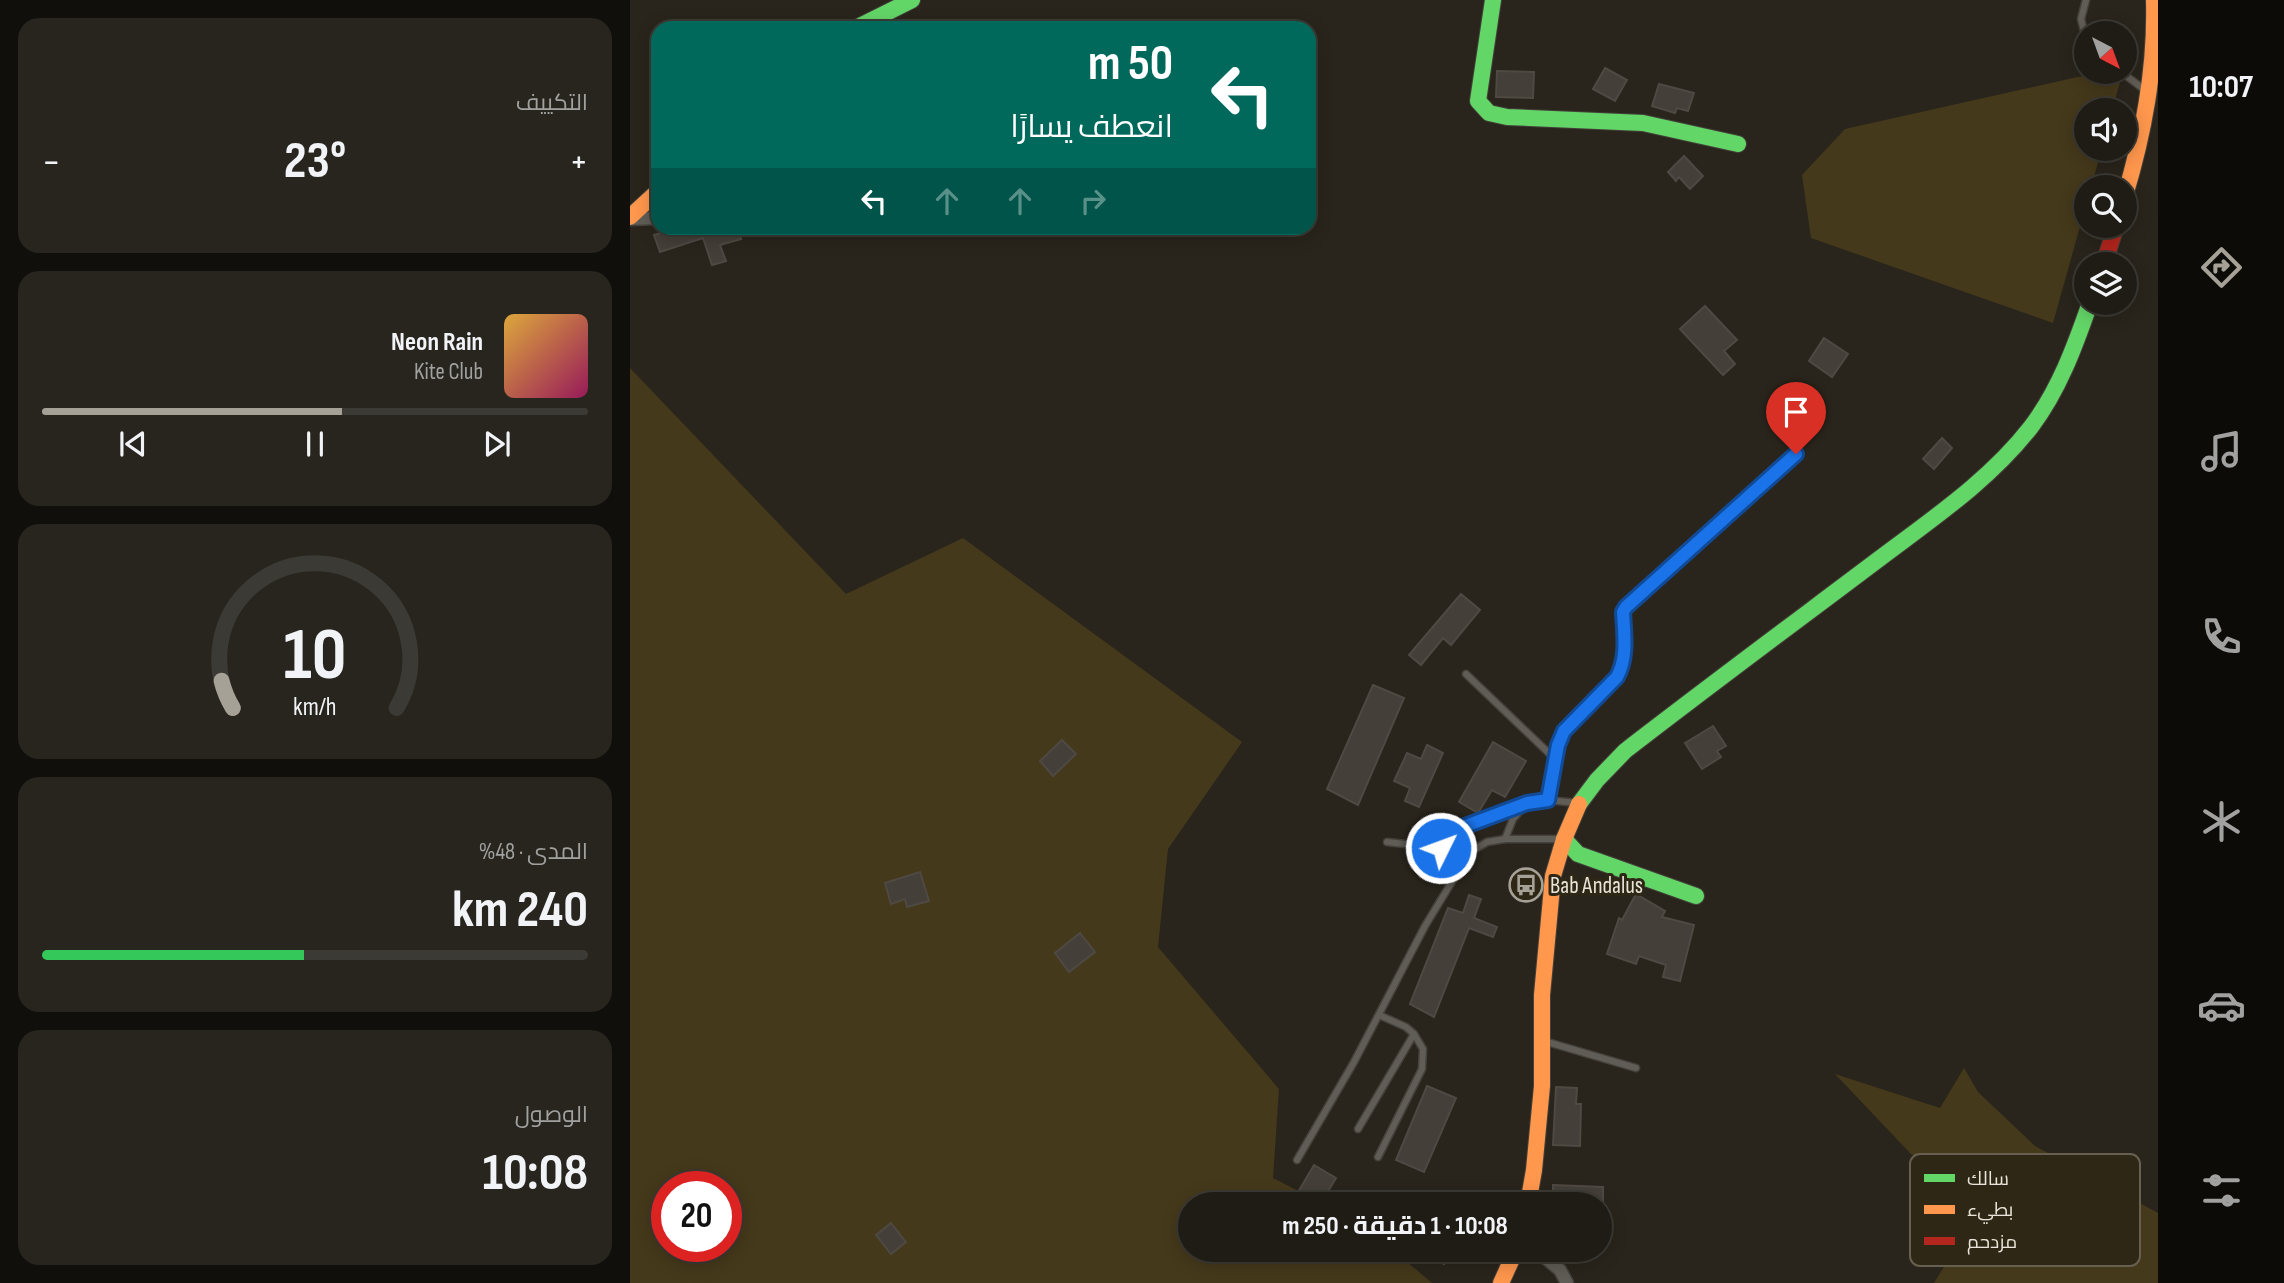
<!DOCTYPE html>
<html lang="ar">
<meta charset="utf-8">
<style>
:root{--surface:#1f1c15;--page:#27251e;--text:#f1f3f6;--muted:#a1a1a0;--line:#3c3a34;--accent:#a6a197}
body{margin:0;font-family:"Sofia Sans Condensed",Cairo,sans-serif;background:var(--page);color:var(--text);direction:rtl;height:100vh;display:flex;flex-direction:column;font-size:26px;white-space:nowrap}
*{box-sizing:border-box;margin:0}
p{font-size:23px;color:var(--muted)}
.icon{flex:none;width:38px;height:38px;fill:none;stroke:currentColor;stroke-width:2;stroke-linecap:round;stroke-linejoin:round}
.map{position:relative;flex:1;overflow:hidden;direction:ltr}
.sheet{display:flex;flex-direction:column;gap:18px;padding:18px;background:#110f0c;width:630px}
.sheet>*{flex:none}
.guide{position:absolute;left:21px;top:21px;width:665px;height:214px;border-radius:21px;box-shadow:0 4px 18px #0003,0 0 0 2px var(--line);direction:rtl;background:#00695c;color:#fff;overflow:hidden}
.needle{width:46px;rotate:139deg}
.fabs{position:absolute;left:1444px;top:21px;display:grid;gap:14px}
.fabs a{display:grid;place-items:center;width:63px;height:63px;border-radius:50%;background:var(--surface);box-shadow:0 4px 18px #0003,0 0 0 2px var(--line);font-size:35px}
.speed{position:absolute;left:21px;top:1171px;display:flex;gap:14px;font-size:35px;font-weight:700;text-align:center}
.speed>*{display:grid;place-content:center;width:91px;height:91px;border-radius:50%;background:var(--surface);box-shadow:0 4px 18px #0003,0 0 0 2px var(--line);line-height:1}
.speed .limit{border:10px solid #d22;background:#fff;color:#111}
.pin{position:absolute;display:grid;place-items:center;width:60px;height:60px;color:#fff;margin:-72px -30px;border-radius:50% 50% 50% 0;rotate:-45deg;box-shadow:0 0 7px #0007}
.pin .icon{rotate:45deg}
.me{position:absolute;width:77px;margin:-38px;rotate:48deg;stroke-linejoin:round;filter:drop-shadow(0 0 5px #0008)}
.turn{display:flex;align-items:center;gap:24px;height:147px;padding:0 28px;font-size:32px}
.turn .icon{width:91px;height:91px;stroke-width:2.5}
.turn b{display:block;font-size:49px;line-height:60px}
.lanes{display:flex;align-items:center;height:66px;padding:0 28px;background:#0003;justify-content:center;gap:35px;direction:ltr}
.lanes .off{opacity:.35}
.big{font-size:52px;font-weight:700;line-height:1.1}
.sheet .card{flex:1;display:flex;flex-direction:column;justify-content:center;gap:10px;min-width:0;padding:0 24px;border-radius:21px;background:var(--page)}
.sheet .dial{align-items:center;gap:0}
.dial svg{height:182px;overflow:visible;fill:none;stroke:var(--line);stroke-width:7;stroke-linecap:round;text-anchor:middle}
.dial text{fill:var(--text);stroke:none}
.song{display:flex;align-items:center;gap:21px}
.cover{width:84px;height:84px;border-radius:10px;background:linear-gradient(135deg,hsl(40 70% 55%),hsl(330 70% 35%))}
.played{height:7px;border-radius:4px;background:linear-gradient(90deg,var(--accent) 55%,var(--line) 55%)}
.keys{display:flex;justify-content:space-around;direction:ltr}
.heat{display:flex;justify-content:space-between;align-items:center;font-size:38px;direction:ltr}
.charge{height:10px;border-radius:5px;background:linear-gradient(90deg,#34c759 48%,var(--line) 0)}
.trip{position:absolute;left:548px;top:1192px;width:434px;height:70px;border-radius:35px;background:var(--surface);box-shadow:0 4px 18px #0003,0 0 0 2px var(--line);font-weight:700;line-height:70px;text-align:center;direction:rtl}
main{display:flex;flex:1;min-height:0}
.menu{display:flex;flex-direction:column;width:126px;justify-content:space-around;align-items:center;background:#0c0b08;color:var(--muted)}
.menu .icon{width:49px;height:49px}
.menu .active{color:var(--accent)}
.menu b{font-size:32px;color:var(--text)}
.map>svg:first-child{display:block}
.green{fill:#45391b;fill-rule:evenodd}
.building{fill:#443f38;stroke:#4f4943;stroke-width:2}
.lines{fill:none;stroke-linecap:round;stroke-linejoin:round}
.lane-casing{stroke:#44413a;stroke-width:9}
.street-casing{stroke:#44413a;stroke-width:15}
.fast-casing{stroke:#44413a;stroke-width:18}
.slow-casing{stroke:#44413a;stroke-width:18}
.jam-casing{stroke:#44413a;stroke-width:18}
.lane{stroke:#605d56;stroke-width:6}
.street{stroke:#605d56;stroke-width:12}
.fast{stroke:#63d668;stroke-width:16}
.slow{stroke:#ff974d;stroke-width:16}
.jam{stroke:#b3261e;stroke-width:16}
.route-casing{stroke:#114b97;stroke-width:18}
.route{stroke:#1a73e8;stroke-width:12}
.labels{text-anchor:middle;stroke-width:6;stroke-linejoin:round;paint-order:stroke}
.poi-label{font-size:23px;fill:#e9e4d9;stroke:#2f2716;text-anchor:start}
.key{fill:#2f2716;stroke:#676050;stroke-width:2}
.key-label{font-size:19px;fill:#e9e4d9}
</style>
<main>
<nav class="menu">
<b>10:07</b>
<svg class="icon active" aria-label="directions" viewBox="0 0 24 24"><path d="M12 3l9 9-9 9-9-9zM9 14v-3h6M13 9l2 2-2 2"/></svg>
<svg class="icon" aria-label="music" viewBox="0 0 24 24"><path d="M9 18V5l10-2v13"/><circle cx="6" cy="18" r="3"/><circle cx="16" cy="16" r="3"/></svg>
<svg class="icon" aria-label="phone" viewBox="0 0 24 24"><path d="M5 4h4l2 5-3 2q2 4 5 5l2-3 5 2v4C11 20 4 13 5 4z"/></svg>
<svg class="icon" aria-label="climate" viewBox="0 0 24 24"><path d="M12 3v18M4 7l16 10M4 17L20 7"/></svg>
<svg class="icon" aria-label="car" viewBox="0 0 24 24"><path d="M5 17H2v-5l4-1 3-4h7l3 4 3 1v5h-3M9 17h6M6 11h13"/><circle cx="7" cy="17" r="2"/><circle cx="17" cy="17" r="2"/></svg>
<svg class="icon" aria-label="filters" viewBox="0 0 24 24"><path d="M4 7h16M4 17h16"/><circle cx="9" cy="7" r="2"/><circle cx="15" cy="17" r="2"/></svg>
</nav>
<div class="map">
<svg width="1528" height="1283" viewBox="0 0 1528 1283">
<rect width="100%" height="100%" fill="#29251c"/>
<g class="green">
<path d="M 1470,72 L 1493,72 L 1482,110 L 1456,110 L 1456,149 L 1472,149 L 1461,187 L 1456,187 L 1456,205 L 1423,323 L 1181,238 L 1172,175 L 1215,129 Z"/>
<path d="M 0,368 L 216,594 L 333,538 L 612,742 L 538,849 L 528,947 L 649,1089 L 643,1178 L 694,1204 L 560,1204 L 560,1250 L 763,1250 L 802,1283 L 0,1283 ZM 37,1186 L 96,1186 L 96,1246 L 37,1246 Z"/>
<path d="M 1334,1068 L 1348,1092 L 1405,1146 L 1528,1213 L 1528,1283 L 1304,1283 L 1322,1254 L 1370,1214 L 1372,1187 L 1310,1169 L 1281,1154 L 1205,1074 L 1310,1108 Z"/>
</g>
<g class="building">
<path d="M 975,68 L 997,80 L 985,101 L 963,89 Z"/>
<path d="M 867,71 L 904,72 L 903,98 L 866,97 Z"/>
<path d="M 1029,84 L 1064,93 L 1058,111 L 1047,108 L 1045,113 L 1022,106 Z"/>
<path d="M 1054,156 L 1073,176 L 1060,189 L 1049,177 L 1046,181 L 1038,172 Z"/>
<path d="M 48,228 L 107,228 L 111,239 L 90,245 L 96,261 L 82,265 L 73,238 L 30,252 L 24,235 Z"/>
<path d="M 1075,306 L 1107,340 L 1094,351 L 1105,364 L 1093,375 L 1050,329 Z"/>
<path d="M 1194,338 L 1218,354 L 1202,377 L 1179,361 Z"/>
<path d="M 1312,438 L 1322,448 L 1304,469 L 1293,459 Z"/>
<path d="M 831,594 L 850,610 L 821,645 L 813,638 L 791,665 L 779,655 Z"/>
<path d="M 743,685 L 774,698 L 728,805 L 697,789 Z"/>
<path d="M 1083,726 L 1096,746 L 1087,751 L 1091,757 L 1072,769 L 1055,743 Z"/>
<path d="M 432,740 L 446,754 L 423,776 L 410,761 Z"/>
<path d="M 863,742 L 896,761 L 875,797 L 862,790 L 848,813 L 829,802 Z"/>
<path d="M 797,745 L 813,753 L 789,807 L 775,801 L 780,788 L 764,781 L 777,753 L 791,759 Z"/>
<path d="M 290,872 L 299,901 L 277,907 L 275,899 L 261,904 L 255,883 Z"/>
<path d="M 1006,894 L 1035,911 L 1032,917 L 1064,925 L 1050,981 L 1033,977 L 1036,965 L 1009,956 L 1006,964 L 977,954 L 989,918 L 992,920 Z"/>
<path d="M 839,895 L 851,899 L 844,918 L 867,927 L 863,937 L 839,928 L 804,1017 L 780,1004 L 818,908 L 833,913 Z"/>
<path d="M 450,933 L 465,952 L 439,972 L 425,953 Z"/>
<path d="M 797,1086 L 826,1098 L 794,1172 L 766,1160 Z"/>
<path d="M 926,1087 L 947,1088 L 946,1104 L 951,1104 L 950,1146 L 923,1145 Z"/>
<path d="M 684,1165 L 706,1178 L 697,1193 L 717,1204 L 661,1204 Z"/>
<path d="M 923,1185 L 973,1187 L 973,1204 L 923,1204 Z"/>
<path d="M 261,1223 L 276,1242 L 261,1254 L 246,1235 Z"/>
<path d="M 778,1250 L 819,1250 L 814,1264 Z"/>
</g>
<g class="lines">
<defs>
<g id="lane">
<path d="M 1456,0 L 1451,19 L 1456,39"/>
<path d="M 1491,72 L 1515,90"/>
<path d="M 836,674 L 925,759"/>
<path d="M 918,800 L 928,745 L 934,731 L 987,677 C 998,657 994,634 993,612 L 996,606 L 1166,454"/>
<path d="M 821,835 L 830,846 L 840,852"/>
<path d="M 875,839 L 883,819 L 895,805"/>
<path d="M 757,842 L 811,848 L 829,828 L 897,803 L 918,800 L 947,803"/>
<path d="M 914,1041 L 1006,1068"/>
<path d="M 728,1129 L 784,1034"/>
<path d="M 748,1157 L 792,1069 L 793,1049 L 784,1034 L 776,1027 L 749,1015"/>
<path d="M 667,1160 L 724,1062 L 795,926 L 840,852 L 857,842 L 875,839 L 932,839"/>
</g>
<g id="street">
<path d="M 0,219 L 28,218"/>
<path d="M 906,1250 L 930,1270 L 937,1283"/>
</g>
<g id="fast">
<path d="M 863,0 L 848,101 L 859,113 L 877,117 L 1013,123 L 1108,144"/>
<path d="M 226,28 L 282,0"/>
<path d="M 949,804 L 967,780 L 995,751 C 1079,686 1164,623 1249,559 C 1302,519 1360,480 1401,427 C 1429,390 1445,346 1460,303"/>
<path d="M 934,839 L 948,854 L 1066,896"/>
</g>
<g id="slow">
<path d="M 1494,199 C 1514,133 1526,69 1524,0"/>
<path d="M 0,217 L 28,191"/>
<path d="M 898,1204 L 904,1170 L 912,1086 L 912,995 L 923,876 L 934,839 L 949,804"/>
<path d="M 871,1283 L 886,1250"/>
</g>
<path id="jam" d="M 1474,264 L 1486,226"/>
</defs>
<use href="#lane" class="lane-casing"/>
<use href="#street" class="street-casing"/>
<use href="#fast" class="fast-casing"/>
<use href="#slow" class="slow-casing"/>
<use href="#jam" class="jam-casing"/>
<use href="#lane" class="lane"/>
<use href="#street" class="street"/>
<use href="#fast" class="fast"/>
<use href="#slow" class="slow"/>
<use href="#jam" class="jam"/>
</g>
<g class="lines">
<defs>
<path id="route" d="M 811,848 L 830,828 L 897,803 L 918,800 L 928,745 L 934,731 L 987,677 C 998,657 994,634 993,612 L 996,607 L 1166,454"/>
</defs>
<use href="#route" class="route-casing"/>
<use href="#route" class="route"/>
</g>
<defs>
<symbol id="bus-ring" viewBox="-11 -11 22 22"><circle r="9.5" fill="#2f2716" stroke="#a6a197" stroke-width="1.5"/><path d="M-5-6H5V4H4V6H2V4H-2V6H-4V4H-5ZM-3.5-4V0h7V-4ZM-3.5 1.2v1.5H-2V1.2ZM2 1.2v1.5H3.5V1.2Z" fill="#a6a197"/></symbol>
</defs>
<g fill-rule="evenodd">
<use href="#bus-ring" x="877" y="866" width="38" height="38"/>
</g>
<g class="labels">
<g class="poi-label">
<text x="920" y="893">Bab Andalus</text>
</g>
</g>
<rect x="1280" y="1154" width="230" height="112" rx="10" class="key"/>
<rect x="1294" y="1174" width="31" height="8" fill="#63d668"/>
<rect x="1294" y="1205" width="31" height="9" fill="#ff974d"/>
<rect x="1294" y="1237" width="31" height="8" fill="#b3261e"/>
<g class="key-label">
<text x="1337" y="1185">سالك</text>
<text x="1337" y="1216">بطيء</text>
<text x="1337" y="1248">مزدحم</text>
</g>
</svg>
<div class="fabs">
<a><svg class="needle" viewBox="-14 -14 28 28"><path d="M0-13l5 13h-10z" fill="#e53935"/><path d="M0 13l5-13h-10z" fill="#a1a1a0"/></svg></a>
<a><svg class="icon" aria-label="sound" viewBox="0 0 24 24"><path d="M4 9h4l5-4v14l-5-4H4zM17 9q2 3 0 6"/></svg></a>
<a><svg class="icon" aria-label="search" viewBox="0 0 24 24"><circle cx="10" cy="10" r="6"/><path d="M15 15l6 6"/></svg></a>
<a><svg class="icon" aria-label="layers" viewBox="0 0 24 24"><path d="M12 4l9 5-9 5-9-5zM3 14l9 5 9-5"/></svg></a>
</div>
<div class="speed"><div class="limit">20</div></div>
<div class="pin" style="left:1166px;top:454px;background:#d93025"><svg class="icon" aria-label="arrive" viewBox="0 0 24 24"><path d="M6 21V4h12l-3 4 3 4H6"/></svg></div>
<svg class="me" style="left:811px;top:848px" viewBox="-20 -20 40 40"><circle r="17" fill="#1a73e8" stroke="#fff" stroke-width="3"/><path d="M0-11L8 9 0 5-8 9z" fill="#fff"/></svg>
<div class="trip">10:08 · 1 دقيقة · 250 m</div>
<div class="guide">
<div class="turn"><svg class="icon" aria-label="left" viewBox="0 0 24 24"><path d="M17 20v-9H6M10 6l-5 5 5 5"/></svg><div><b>50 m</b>انعطف يسارًا</div></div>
<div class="lanes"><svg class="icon" aria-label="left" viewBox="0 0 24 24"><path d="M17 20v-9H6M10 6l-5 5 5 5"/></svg><svg class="icon off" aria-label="ahead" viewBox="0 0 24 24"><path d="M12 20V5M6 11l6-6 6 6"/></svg><svg class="icon off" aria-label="ahead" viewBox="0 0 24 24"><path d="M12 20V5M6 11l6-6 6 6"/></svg><svg class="icon off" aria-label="right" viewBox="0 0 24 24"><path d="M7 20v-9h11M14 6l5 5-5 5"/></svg></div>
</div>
</div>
<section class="sheet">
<div class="card"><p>التكييف</p>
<div class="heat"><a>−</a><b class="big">23°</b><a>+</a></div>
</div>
<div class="card">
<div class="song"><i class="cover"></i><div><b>Neon Rain</b><p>Kite Club</p></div></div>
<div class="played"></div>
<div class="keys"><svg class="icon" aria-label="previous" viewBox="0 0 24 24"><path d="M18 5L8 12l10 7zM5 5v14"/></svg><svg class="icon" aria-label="pause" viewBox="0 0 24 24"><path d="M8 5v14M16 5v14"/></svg><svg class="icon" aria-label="next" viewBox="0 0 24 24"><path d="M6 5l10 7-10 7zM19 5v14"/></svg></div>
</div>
<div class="card dial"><svg viewBox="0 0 100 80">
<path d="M14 69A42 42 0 1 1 86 69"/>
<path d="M14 69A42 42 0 0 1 9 57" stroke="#a6a197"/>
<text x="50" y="56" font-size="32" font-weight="700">10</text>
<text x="50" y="72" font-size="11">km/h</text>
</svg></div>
<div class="card"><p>المدى · 48%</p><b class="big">240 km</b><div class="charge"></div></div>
<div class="card"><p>الوصول</p><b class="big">10:08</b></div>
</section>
</main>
